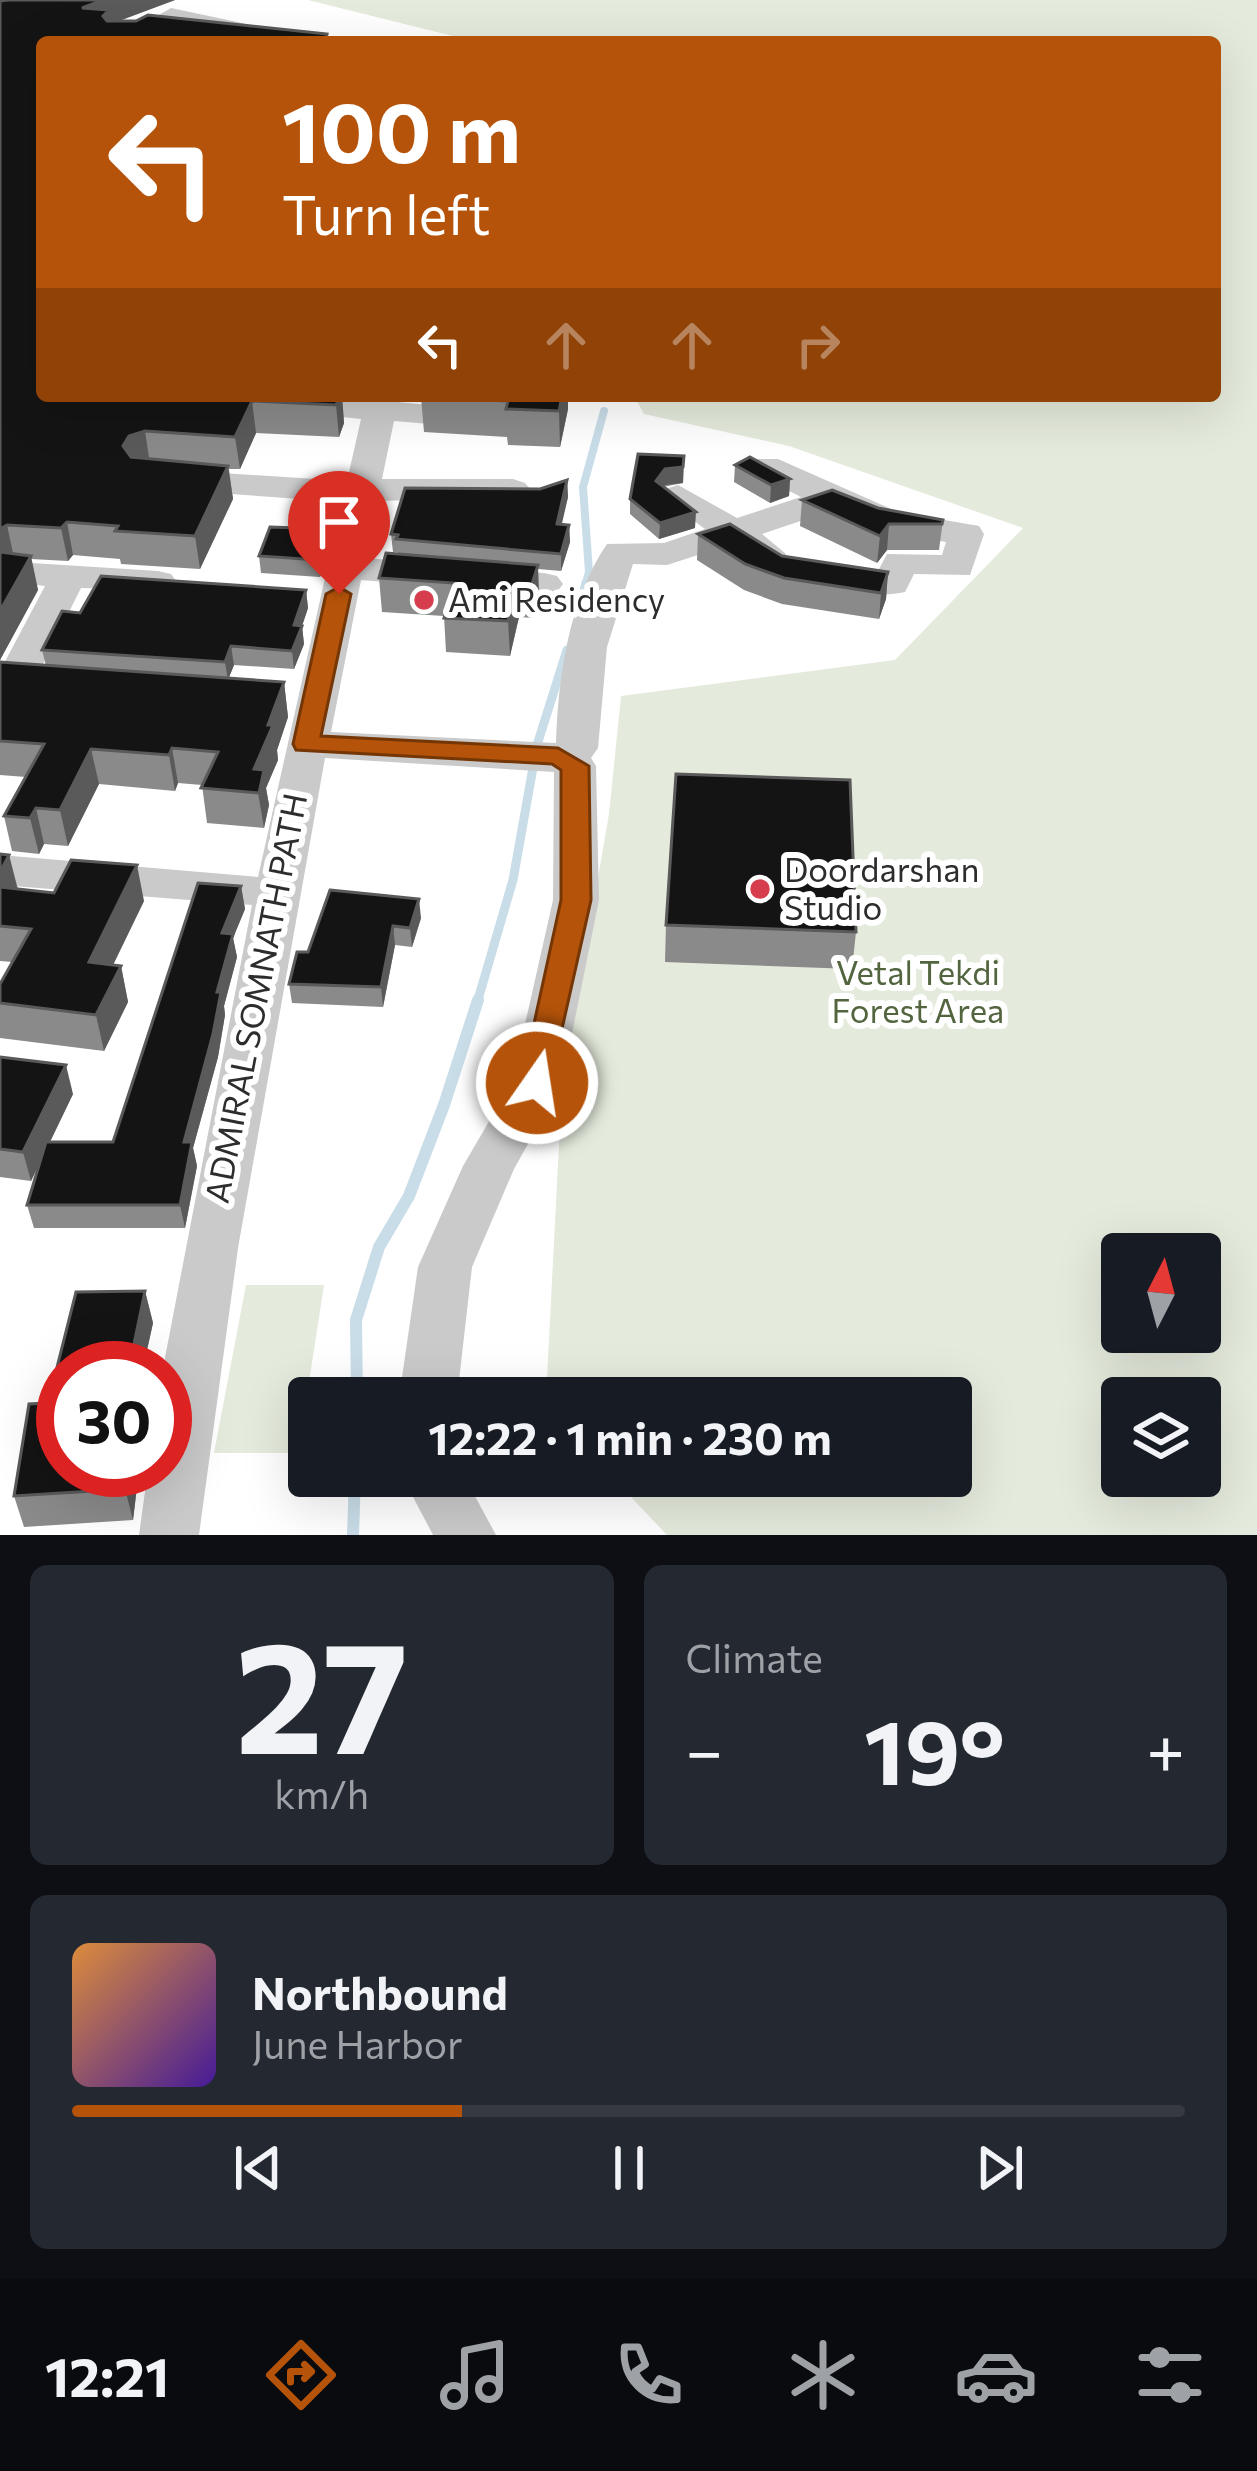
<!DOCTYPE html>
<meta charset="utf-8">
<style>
:root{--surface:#171b24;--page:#242831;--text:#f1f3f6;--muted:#9ea1a6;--line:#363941;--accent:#b45309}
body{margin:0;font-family:Commissioner,sans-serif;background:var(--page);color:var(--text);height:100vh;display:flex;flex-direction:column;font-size:45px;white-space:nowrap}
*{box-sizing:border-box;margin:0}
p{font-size:39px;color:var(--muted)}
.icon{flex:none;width:66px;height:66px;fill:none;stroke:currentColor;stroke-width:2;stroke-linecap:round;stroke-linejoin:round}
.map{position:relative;height:1535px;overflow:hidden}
.details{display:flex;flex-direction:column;gap:30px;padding:30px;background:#0d0f14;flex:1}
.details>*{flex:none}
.guide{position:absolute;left:36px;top:36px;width:1185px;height:366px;border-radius:12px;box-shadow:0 12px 48px #0002;background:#b45309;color:#fff;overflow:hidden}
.needle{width:78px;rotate:6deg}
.tools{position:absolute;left:1101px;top:1233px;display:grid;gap:24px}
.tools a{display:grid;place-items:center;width:120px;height:120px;border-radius:12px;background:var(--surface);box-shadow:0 12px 48px #0002;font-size:60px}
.speed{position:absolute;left:36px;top:1341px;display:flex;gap:24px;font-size:60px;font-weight:700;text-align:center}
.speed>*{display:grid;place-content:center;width:156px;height:156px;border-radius:50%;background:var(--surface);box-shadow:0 12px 48px #0002;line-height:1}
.speed .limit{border:18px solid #d22;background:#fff;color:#111}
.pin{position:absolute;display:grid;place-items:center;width:102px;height:102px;color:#fff;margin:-123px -51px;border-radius:50% 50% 50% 0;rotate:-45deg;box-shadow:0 0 12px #0007}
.pin .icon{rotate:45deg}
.me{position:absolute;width:132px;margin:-66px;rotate:13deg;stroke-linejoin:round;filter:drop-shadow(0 0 9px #0008)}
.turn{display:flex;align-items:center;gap:42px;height:252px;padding:0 48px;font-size:54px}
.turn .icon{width:156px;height:156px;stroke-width:2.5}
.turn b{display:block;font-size:84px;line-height:102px}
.lanes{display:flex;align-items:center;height:114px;padding:0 48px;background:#0003;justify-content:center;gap:60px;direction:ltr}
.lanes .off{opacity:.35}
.big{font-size:90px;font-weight:700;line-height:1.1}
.details .card{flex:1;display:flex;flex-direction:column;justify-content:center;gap:18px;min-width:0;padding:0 42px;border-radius:18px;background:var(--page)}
.details .dial{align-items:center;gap:0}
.dial b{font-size:156px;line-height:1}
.song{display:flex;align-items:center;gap:36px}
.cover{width:144px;height:144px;border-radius:18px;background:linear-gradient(135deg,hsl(30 70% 55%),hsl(260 70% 35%))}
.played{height:12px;border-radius:6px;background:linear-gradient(90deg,var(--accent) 35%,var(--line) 35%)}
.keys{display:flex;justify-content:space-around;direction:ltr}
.heat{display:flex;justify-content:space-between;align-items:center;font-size:66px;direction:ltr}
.details .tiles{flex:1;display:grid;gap:30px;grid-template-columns:1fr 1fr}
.card:last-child{grid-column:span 2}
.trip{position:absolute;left:288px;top:1377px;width:684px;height:120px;border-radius:12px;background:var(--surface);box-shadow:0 12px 48px #0002;font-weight:700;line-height:120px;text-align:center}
.tab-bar{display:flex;height:192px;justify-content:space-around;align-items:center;background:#090b0e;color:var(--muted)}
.tab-bar .icon{width:84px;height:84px}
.tab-bar .on{color:var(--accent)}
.tab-bar b{font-size:54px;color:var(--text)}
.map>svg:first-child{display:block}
.green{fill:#e4eadc;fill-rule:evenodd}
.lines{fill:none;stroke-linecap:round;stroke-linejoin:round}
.stream-far2{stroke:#c9dde8;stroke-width:8}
.stream-far1{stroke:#c9dde8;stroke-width:9}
.stream{stroke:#c9dde8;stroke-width:12}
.minor{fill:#cacaca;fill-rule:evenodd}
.wall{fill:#8a8a8a}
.shaded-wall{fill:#5a5a5a}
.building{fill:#141414;stroke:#5a5a5a;stroke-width:3}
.route{fill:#b45309;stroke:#753606;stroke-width:3}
.poi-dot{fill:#d63e4d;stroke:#fff;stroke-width:4.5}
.labels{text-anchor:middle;stroke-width:12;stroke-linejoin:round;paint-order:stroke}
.poi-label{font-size:33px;fill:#2d2d2d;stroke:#fff;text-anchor:start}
.park-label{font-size:33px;fill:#52653f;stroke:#fff}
.street-label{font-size:33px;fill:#2d2d2d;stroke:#fff}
</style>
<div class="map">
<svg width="1257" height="1535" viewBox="0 0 1257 1535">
<rect width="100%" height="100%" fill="#fff"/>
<g class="green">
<path d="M 308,0 L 1257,0 L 1257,1535 L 667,1535 L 611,1476 L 951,1476 L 951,1398 L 546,1398 L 562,1086 L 609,814 L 621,696 L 895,660 L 1023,528 L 789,446 L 644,414 L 634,396 L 1215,396 L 1215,42 L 477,42 ZM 1122,1254 L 1200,1254 L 1200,1332 L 1122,1332 ZM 1122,1398 L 1200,1398 L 1200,1476 L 1122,1476 Z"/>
<path d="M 246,1285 L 324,1285 L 298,1453 L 214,1453 Z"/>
</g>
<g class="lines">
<path class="stream-far2" d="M 585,586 L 589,572 L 583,487 L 604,411"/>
<g class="stream-far1">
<path d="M 583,594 L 586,583"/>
<path d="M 477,1003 L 513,880 L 537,745 L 567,650"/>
</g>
<g class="stream">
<path d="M 357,1398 L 356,1320 L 379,1247 L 409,1196 L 444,1105 L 478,1000"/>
<path d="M 353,1535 L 355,1476"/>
</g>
<g class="minor">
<path d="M 171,8 L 299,35 L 311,42 L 265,42 L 174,23 L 140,42 L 111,42 Z"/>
<path d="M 276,396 L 399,396 L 398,402 L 489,411 L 494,418 L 477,428 L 394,421 L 382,479 L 513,479 L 525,483 L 531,490 L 525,497 L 378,501 L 366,558 L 544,573 L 557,576 L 563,584 L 557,592 L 544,595 L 361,580 L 331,732 L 556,743 C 558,678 569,599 607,544 L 664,543 L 705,529 L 660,496 L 666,489 L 678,485 L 737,518 L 801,497 L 754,473 L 749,466 L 754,459 L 778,459 L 898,512 L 979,526 L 984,534 L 970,575 L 914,574 L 905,592 C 879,598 844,591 818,585 L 812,577 L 818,569 L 831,566 L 878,571 L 887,554 L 942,555 L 946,542 L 877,530 L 830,511 L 762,534 L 786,554 L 781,562 L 755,562 L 729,545 L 667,565 L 633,564 L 607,647 L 598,748 L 591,758 L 596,766 L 599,900 L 562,1083 L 514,1169 L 472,1267 L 457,1398 L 399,1398 L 418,1267 L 463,1166 L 512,1082 L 553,900 L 554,772 L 325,758 L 238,1248 L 199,1535 L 139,1535 L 148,1470 L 165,1470 L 163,1368 L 252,905 L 0,885 L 0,855 L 258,877 L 342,502 L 175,490 L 163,487 L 158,480 L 163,473 L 175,470 L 347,481 L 361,419 L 276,410 L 272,403 Z"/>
<path d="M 16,562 L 158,571 L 171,574 L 177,582 L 171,590 L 81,588 L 34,682 L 28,690 L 0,690 L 0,671 L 45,586 L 3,581 L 0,569 Z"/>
<path d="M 402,1476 L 464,1476 L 496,1535 L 433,1535 Z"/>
</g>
</g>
<g class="wall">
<path d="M 175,0 L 118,21 L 327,34 L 328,42 L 42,42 L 42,396 L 342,396 L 344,423 L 339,437 L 256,433 L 240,469 L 229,469 L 233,499 L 200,569 L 121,564 L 120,559 L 73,555 L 68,561 L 31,559 L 38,590 L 0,660 L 0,1 Z"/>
<path d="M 434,396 L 568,396 L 568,409 L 560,447 L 508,445 L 507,437 L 424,432 L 421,397 Z"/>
<path d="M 684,456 L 683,483 L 663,487 L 695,528 L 659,539 L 630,514 L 630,499 Z"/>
<path d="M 735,465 L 790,479 L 789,496 L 770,503 L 734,482 Z"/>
<path d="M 567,480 L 568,497 L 561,524 L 569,525 L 570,542 L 561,571 L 538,569 L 539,599 L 534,618 L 519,617 L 510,656 L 446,652 L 444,616 L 382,612 L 379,578 L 398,554 L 397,552 L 393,552 L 391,534 Z"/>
<path d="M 802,500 L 878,508 L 943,520 L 939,550 L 887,550 L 877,563 L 800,526 Z"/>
<path d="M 698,534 L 782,556 L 888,572 L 886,599 L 879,619 L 782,604 L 744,590 L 697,560 Z"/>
<path d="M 327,547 L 320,577 L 261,573 L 259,556 Z"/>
<path d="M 306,590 L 308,608 L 302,626 L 304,644 L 294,669 L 234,665 L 228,679 L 284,682 L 288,717 L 277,750 L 278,760 L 266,788 L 269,805 L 264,828 L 207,823 L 202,785 L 178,783 L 175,791 L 99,784 L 68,846 L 44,844 L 39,854 L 12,851 L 4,816 L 26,777 L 0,775 L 0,662 L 46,666 L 42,650 L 80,613 Z"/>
<path d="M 0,854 L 9,855 L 18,889 L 144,901 L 113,965 L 121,966 L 128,1002 L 104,1051 L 0,1038 L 0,984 L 12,962 L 0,961 Z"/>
<path d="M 241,886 L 245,909 L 233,938 L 237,957 L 224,1006 L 225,1015 L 218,1057 L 193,1148 L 197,1166 L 185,1228 L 34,1228 L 27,1205 L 39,1164 L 31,1181 L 0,1177 L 0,1057 L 73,1094 L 50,1142 L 113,1142 Z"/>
<path d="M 421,918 L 412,947 L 395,945 L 383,1007 L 292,1003 L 289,984 L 308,952 Z"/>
<path d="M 666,925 L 856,932 L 852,969 L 665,962 Z"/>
<path d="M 145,1291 L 153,1323 L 143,1368 L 63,1368 L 63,1470 L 139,1470 L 133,1520 L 24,1527 L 14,1496 L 29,1404 L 48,1403 L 76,1292 Z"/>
</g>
<g class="shaded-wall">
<path d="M 103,0 L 175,0 L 111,24 L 82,8 Z"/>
<path d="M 340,396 L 342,396 L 344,423 L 339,437 L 336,405 Z"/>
<path d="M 562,396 L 568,396 L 568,409 L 560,447 L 559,411 Z"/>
<path d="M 252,401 L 256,433 L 240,469 L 235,437 Z"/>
<path d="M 145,431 L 150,464 L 128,478 L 123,446 L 129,436 Z"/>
<path d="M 684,456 L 683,483 L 665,485 L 656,497 L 656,481 L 665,469 Z"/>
<path d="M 228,466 L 233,499 L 200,569 L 195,536 Z"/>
<path d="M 790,479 L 789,496 L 770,503 L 771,485 Z"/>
<path d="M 567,480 L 568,497 L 558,541 L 557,524 Z"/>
<path d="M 696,512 L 695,528 L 659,539 L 660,523 Z"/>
<path d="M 67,522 L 73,555 L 68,561 L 61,528 Z"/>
<path d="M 889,524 L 887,550 L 877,563 L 880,536 Z"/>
<path d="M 7,525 L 14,558 L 0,567 L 0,529 Z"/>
<path d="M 569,525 L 570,542 L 561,571 L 561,554 Z"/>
<path d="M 325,529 L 327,547 L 320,577 L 318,560 Z"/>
<path d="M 31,556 L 38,590 L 0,660 L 0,611 Z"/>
<path d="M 538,565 L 539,599 L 534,618 L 532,584 Z"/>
<path d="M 888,572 L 886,599 L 879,619 L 881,593 Z"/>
<path d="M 518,583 L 519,617 L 510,656 L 508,621 Z"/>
<path d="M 306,590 L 308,608 L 302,626 L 304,644 L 294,669 L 292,651 L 294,625 Z"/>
<path d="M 231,646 L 234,665 L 228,680 L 225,662 Z"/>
<path d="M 284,682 L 288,717 L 277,750 L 278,760 L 266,788 L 269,805 L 264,828 L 254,769 Z"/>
<path d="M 172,748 L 178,783 L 175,791 L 169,755 Z"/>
<path d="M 91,749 L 99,784 L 68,846 L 60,810 Z"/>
<path d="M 36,808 L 44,844 L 39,854 L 30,818 Z"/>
<path d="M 9,855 L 18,891 L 0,918 L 0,872 Z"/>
<path d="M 137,865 L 144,901 L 97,998 L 89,962 Z"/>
<path d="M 241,886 L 245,909 L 233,938 L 237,957 L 224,1006 L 225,1015 L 218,1057 L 193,1148 L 197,1166 L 185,1228 L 180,1205 L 184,1142 L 217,992 L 222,933 Z"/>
<path d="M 419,899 L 421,918 L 412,947 L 410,928 Z"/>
<path d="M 393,926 L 395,945 L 383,1007 L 381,987 Z"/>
<path d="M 121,966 L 128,1002 L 104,1051 L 96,1015 Z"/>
<path d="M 66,1065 L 73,1094 L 31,1181 L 23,1152 Z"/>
<path d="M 145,1291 L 153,1323 L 143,1368 L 129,1368 Z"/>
<path d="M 127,1470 L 139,1470 L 133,1520 L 125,1489 Z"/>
</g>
<g class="building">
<path d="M 8,0 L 103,0 L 82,8 L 109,10 L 103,16 L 107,21 L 136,21 L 148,15 L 327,34 L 325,42 L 42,42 L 42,396 L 340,396 L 336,405 L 252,401 L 235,437 L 145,431 L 129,436 L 123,446 L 131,457 L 228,466 L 195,536 L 115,531 L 118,526 L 67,522 L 61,528 L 7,525 L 0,529 L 0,1 Z"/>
<path d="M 500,396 L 562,396 L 559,411 L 506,409 L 508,401 L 421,397 L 488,399 Z"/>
<path d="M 638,454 L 684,456 L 683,467 L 665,469 L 656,481 L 696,512 L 660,523 L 630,499 Z"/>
<path d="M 750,457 L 790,479 L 771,485 L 735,465 Z"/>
<path d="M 567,480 L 557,524 L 569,525 L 561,554 L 396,539 L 398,535 L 391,534 L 405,488 L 540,489 Z"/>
<path d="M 832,490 L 878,508 L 943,520 L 942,524 L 889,524 L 880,536 L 802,500 Z"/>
<path d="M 730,524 L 782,556 L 888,572 L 881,593 L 784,578 L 745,564 L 698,534 Z"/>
<path d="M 270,527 L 325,529 L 318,560 L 259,556 Z"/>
<path d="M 0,552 L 31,556 L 0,611 Z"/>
<path d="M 386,553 L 538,565 L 532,584 L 518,583 L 508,621 L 444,618 L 454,583 L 379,578 Z"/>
<path d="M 101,576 L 306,590 L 294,625 L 302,626 L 292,651 L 231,646 L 225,662 L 42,650 L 62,611 L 80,613 Z"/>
<path d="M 0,662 L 284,682 L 268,725 L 273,725 L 254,769 L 264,770 L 259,793 L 201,788 L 218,752 L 172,748 L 169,755 L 91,749 L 60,810 L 36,808 L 30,818 L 4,816 L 44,744 L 0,741 Z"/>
<path d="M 676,774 L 850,780 L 856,932 L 666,925 Z"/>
<path d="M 0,854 L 9,855 L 0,872 Z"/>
<path d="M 71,860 L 137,865 L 89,962 L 121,966 L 96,1015 L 0,1003 L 0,984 L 31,929 L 0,926 L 0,887 L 54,893 Z"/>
<path d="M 198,883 L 241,886 L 222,933 L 233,934 L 217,992 L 221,992 L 213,1034 L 184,1142 L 192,1142 L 180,1205 L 27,1205 L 46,1142 L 113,1142 Z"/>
<path d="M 330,890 L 419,899 L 410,928 L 393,926 L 381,987 L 289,984 L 297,952 L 308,952 Z"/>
<path d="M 0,1057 L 66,1065 L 23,1152 L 0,1149 Z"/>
<path d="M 145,1291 L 129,1368 L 63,1368 L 63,1470 L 127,1470 L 125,1489 L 14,1496 L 29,1404 L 48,1403 L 76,1292 Z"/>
</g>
<path class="route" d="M 339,587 L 351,594 L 321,736 L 558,748 L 589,766 L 591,900 L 548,1091 L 525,1091 L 521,1083 L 561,900 L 561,770 L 552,764 L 296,750 L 293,744 L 326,594 Z"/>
<g class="poi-dot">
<circle cx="424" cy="600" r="12"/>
<circle cx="760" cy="889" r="12"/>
</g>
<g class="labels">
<g class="poi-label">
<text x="448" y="612">Ami Residency</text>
<text x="784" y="882">Doordarshan<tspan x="784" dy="38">Studio</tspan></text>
</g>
<g class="park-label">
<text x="918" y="985">Vetal Tekdi<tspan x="918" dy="38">Forest Area</tspan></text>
</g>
<g class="street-label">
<text transform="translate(256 998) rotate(-79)" y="12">ADMIRAL SOMNATH PATH</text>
</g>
</g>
</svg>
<div class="tools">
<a><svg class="needle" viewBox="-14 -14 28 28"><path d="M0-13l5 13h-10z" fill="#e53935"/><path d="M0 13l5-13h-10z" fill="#9ea1a6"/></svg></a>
<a><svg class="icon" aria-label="layers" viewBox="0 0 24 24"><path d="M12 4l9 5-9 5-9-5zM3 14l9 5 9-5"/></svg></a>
</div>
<div class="speed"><div class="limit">30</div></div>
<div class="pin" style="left:339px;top:594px;background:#d93025"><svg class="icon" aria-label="arrive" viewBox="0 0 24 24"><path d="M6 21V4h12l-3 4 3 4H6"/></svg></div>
<svg class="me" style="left:537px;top:1083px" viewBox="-20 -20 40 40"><circle r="17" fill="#b45309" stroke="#fff" stroke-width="3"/><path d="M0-11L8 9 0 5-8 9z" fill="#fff"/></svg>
<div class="trip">12:22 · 1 min · 230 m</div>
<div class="guide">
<div class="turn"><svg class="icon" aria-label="left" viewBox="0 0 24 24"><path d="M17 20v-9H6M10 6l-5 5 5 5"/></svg><div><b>100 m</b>Turn left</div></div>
<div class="lanes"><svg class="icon" aria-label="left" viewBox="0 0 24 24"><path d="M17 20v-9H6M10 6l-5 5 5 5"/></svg><svg class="icon off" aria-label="ahead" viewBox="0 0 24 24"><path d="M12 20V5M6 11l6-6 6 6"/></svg><svg class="icon off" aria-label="ahead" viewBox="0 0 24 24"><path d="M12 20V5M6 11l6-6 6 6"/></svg><svg class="icon off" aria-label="right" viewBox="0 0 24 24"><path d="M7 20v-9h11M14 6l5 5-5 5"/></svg></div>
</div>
</div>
<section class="details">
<div class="tiles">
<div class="card dial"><b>27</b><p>km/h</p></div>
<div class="card"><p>Climate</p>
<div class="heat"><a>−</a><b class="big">19°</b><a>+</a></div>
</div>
<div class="card">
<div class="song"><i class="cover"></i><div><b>Northbound</b><p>June Harbor</p></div></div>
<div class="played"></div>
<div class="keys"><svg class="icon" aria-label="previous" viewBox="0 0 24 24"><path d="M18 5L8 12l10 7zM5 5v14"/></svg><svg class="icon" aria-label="pause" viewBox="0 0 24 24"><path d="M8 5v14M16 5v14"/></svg><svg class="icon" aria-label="next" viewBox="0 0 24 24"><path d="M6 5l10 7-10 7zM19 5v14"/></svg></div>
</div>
</div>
</section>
<nav class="tab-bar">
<b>12:21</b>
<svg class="icon on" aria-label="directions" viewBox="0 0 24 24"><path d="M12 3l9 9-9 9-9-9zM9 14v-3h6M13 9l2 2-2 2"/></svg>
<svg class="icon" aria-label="music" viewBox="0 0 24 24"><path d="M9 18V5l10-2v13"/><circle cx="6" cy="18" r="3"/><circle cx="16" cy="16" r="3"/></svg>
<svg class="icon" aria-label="phone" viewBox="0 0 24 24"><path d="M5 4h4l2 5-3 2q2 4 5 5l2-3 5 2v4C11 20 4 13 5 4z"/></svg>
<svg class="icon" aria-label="climate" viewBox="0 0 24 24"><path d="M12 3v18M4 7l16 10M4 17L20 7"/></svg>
<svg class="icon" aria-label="car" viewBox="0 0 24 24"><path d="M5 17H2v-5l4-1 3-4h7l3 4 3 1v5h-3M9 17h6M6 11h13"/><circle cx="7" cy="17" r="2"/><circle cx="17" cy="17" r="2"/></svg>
<svg class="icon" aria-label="filters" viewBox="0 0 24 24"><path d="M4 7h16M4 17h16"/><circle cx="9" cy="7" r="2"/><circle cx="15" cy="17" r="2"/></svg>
</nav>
